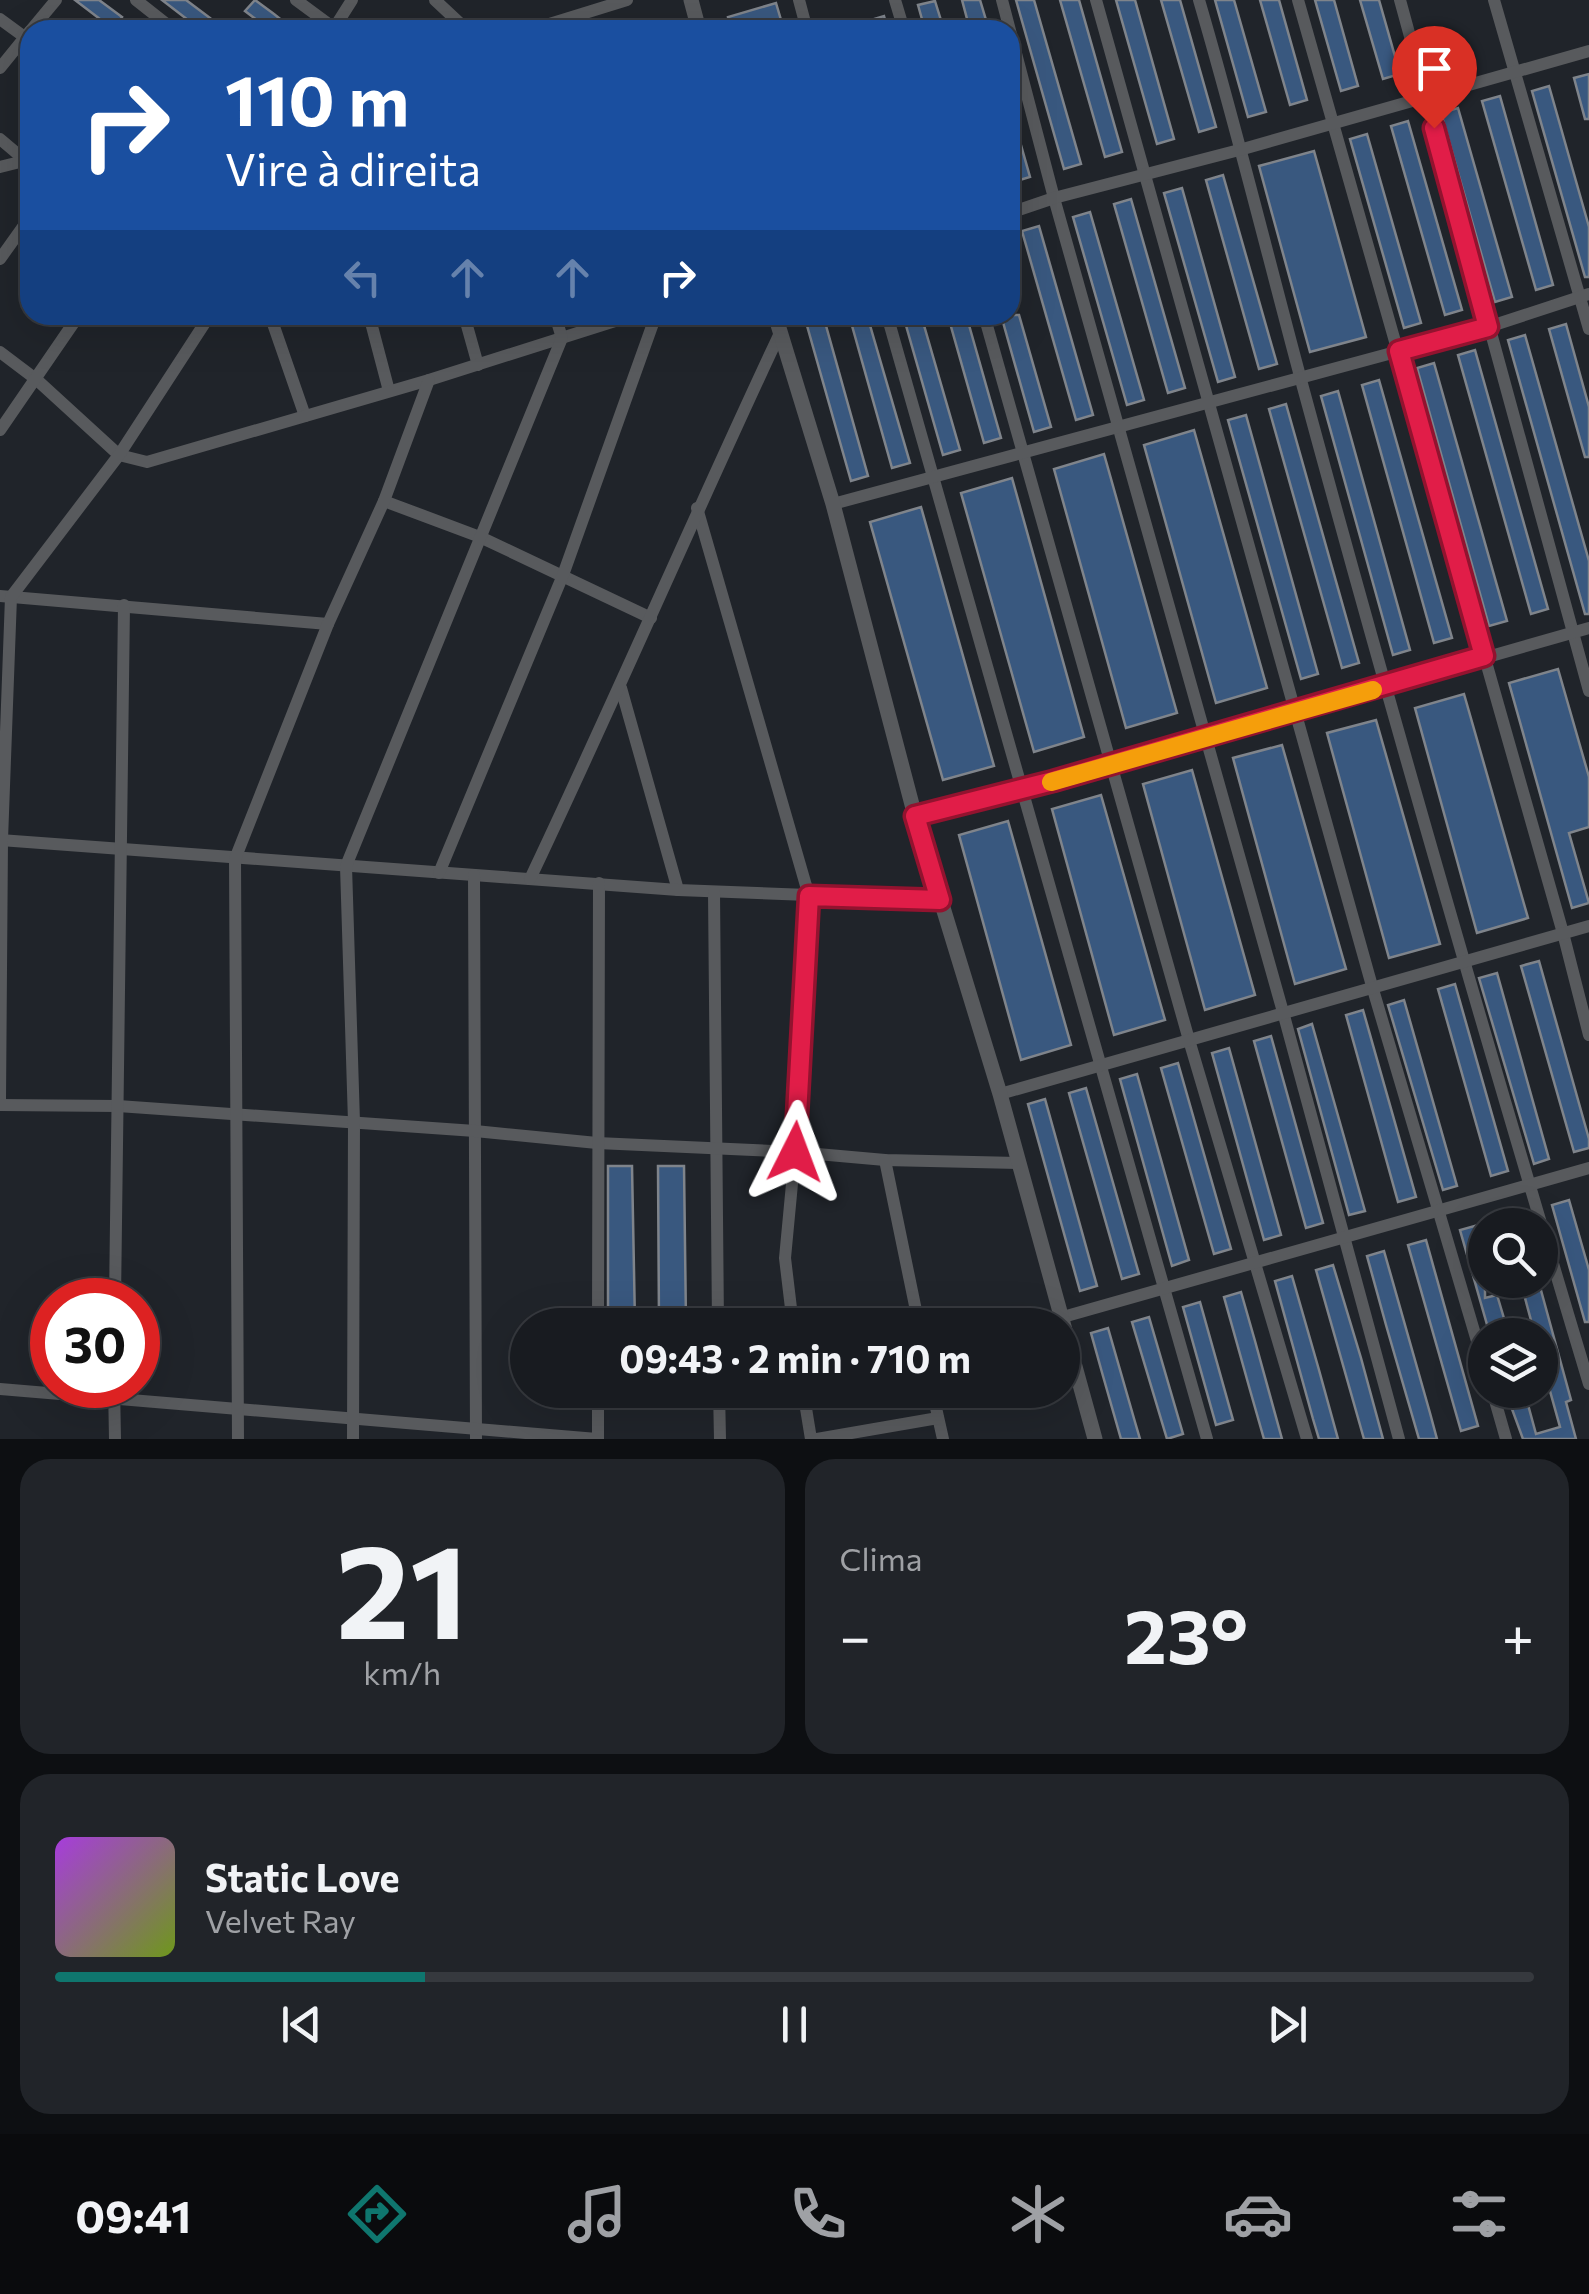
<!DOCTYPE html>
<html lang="pt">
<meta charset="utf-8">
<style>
:root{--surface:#181b20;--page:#212429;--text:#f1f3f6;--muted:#9fa1a5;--line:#36393e;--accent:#0f766e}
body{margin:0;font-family:Commissioner,sans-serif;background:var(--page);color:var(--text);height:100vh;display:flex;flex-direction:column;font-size:38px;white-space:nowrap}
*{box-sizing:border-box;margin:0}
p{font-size:32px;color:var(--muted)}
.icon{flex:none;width:55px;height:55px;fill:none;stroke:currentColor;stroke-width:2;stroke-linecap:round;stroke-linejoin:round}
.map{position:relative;height:1439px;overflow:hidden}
.side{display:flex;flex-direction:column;gap:20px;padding:20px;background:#0d0f12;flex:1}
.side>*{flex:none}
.guide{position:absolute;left:20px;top:20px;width:1000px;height:305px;border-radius:30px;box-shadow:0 10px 40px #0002,0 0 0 2px var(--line);background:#1a4fa0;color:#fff;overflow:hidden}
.fabs{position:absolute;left:1468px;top:1208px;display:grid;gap:20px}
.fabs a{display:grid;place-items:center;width:90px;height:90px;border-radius:50%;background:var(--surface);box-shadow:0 10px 40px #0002,0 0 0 2px var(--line);font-size:50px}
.speed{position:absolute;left:30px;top:1278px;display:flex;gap:20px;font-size:50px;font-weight:700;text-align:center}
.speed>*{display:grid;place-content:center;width:130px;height:130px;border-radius:50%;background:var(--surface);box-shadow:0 10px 40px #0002,0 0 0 2px var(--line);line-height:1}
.speed .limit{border:15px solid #d22;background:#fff;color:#111}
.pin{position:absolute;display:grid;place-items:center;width:85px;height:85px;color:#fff;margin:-102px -42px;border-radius:50% 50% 50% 0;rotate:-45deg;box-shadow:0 0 10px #0007}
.pin .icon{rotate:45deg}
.me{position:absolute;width:110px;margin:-55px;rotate:3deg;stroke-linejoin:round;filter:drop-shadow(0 0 8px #0008)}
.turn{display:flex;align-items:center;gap:35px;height:210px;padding:0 40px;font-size:45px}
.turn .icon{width:130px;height:130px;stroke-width:2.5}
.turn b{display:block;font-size:70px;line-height:85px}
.lanes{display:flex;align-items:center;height:95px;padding:0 40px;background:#0003;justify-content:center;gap:50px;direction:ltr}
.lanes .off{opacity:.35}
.big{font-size:75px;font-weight:700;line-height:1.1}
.side .widget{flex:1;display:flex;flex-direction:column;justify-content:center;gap:15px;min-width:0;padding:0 35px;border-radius:30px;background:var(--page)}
.side .dial{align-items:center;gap:0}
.dial b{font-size:130px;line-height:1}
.song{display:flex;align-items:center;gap:30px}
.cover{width:120px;height:120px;border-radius:15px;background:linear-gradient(135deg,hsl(280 70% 55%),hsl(80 70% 35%))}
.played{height:10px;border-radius:5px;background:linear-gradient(90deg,var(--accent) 25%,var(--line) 25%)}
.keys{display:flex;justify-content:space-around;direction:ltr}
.heat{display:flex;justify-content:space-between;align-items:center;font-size:55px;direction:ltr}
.side .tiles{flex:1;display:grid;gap:20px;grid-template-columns:1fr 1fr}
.widget:last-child{grid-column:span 2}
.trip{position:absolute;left:510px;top:1308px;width:570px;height:100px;border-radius:50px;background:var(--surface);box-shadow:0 10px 40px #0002,0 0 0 2px var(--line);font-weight:700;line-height:100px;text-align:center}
.menu{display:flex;height:160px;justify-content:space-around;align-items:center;background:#0a0b0d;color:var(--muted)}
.menu .icon{width:70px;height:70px}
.menu .active{color:var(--accent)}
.menu b{font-size:45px;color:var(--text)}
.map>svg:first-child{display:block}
.building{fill:#39587f;stroke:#7f848b;stroke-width:2.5}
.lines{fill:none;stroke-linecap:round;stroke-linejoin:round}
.minor{stroke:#585a5d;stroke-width:12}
.tertiary{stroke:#585a5d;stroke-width:15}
.route-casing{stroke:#92132f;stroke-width:25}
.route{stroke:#e11d48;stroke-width:18}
.slow{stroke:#f59e0b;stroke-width:18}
</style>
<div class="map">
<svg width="1589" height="1439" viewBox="0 0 1589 1439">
<rect width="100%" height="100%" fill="#20242a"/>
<g class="building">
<path d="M 75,0 L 99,0 L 122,17 L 113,29 Z"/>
<path d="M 162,0 L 186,0 L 210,18 L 201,30 Z"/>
<path d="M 255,0 L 274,14 L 294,30 L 270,30 L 245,11 Z"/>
<path d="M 962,0 L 980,0 L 989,30 L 970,30 Z"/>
<path d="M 1016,0 L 1034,0 L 1081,164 L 1064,169 Z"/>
<path d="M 1060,0 L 1079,0 L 1122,152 L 1105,157 Z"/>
<path d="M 1116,0 L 1135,0 L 1174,139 L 1157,144 Z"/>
<path d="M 1161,0 L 1180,0 L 1216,127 L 1199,132 Z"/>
<path d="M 1215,0 L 1234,0 L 1266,112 L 1248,117 Z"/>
<path d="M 1260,0 L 1279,0 L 1307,100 L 1290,105 Z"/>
<path d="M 1315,0 L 1334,0 L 1358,86 L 1341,91 Z"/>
<path d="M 1360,0 L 1379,0 L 1400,74 L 1383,79 Z"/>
<path d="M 935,1 L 944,30 L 925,30 L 918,5 Z"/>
<path d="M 776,3 L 781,20 L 746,30 L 731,30 L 728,17 Z"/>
<path d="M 884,16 L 888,30 L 848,30 L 848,27 Z"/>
<path d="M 1589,74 L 1589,119 L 1585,119 L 1574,78 Z"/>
<path d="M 1549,86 L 1589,227 L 1589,277 L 1585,277 L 1532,91 Z"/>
<path d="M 1500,96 L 1553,285 L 1536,290 L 1482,101 Z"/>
<path d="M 1458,108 L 1512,297 L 1495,302 L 1441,113 Z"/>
<path d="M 1010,117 L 1013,117 L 1030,177 L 1013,182 L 1010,170 Z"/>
<path d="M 1408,121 L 1462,310 L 1445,315 L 1391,126 Z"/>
<path d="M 1367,134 L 1421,323 L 1404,328 L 1350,139 Z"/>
<path d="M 1314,151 L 1366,337 L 1310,352 L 1259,166 Z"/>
<path d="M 1223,175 L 1277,364 L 1259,369 L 1206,180 Z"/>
<path d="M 1182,188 L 1235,377 L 1218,382 L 1164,193 Z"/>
<path d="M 1131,199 L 1185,388 L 1168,393 L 1114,204 Z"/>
<path d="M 1090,212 L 1144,400 L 1127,405 L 1073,217 Z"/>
<path d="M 1039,226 L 1093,415 L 1076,420 L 1022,231 Z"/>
<path d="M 804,315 L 823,315 L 868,476 L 851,481 Z"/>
<path d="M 849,315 L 867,315 L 910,463 L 892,468 Z"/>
<path d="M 903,315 L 921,315 L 960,450 L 943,455 Z"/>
<path d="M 1001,315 L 1019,315 L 1051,427 L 1034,432 Z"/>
<path d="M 967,318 L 1001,438 L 984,443 L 950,323 Z"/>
<path d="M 1566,324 L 1589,407 L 1589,457 L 1585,457 L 1549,329 Z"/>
<path d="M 1525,335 L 1589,561 L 1589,614 L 1585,614 L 1508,340 Z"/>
<path d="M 1475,350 L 1548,609 L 1531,614 L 1458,355 Z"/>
<path d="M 1434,363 L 1507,621 L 1489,626 L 1417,368 Z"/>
<path d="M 1379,380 L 1452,638 L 1434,643 L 1362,385 Z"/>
<path d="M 1338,391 L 1410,650 L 1393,655 L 1321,396 Z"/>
<path d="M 1286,404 L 1359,663 L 1342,668 L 1269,409 Z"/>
<path d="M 1246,415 L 1318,674 L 1301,679 L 1228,420 Z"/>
<path d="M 1194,430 L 1267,688 L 1216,703 L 1144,445 Z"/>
<path d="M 1104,454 L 1177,713 L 1126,728 L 1054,469 Z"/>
<path d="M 1012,478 L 1084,737 L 1034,752 L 961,493 Z"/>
<path d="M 921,507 L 994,766 L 943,780 L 870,522 Z"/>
<path d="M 1558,669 L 1589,777 L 1589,827 L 1569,833 L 1589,903 L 1572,908 L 1509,683 Z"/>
<path d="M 1464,694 L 1528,918 L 1477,933 L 1415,708 Z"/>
<path d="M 1376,720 L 1440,944 L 1389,958 L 1327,733 Z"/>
<path d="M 1282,745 L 1346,969 L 1295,984 L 1233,758 Z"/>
<path d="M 1192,770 L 1255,995 L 1205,1010 L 1143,784 Z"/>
<path d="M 1101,795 L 1165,1020 L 1114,1035 L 1052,809 Z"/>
<path d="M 1008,821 L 1071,1045 L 1021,1060 L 959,835 Z"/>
<path d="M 1539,961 L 1589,1139 L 1589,1148 L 1574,1152 L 1521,966 Z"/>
<path d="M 1497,973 L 1549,1159 L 1534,1164 L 1479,978 Z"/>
<path d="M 1455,984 L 1508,1171 L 1491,1176 L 1438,989 Z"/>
<path d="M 1404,1000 L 1457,1186 L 1443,1190 L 1388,1005 Z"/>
<path d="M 1363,1010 L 1416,1197 L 1398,1202 L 1346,1015 Z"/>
<path d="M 1312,1024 L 1365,1211 L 1349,1215 L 1298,1029 Z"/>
<path d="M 1271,1036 L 1323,1223 L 1306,1228 L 1254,1041 Z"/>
<path d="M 1229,1048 L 1281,1235 L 1264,1240 L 1212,1053 Z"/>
<path d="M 1178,1063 L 1231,1249 L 1214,1254 L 1161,1068 Z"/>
<path d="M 1137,1074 L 1189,1260 L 1172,1266 L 1120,1079 Z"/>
<path d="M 1086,1088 L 1139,1274 L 1122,1279 L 1069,1093 Z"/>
<path d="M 1045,1099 L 1097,1286 L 1080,1291 L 1028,1104 Z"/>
<path d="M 608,1166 L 632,1166 L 635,1323 L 608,1324 Z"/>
<path d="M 658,1166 L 684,1166 L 686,1323 L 659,1324 Z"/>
<path d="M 1569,1200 L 1589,1270 L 1589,1322 L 1585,1322 L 1552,1205 Z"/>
<path d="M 1478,1225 L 1485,1251 L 1485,1298 L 1497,1295 L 1509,1335 L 1490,1335 L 1460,1230 Z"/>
<path d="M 1426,1240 L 1478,1426 L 1461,1431 L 1408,1245 Z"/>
<path d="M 1384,1251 L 1430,1413 L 1437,1439 L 1419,1439 L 1386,1325 L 1367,1256 Z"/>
<path d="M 1333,1265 L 1361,1358 L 1383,1439 L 1364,1439 L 1316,1270 Z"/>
<path d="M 1292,1276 L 1319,1370 L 1338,1439 L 1319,1439 L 1313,1419 L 1275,1281 Z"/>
<path d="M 1539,1283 L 1571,1400 L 1566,1402 L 1576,1439 L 1523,1439 L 1505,1390 L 1524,1390 L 1536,1434 L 1560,1427 L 1540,1355 L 1540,1335 L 1535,1335 L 1522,1287 Z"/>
<path d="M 1241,1292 L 1255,1341 L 1282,1439 L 1264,1439 L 1250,1390 L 1224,1297 Z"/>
<path d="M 1200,1302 L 1233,1420 L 1216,1425 L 1183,1307 Z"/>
<path d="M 1149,1317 L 1183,1434 L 1167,1439 L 1132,1322 Z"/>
<path d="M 1108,1328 L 1135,1422 L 1140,1439 L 1121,1439 L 1103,1376 L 1091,1333 Z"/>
</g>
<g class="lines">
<g class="minor">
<path d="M 136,0 L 174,30"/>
<path d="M 296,0 L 334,28"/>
<path d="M 435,0 L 467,30"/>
<path d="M 799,0 L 807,30"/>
<path d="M 895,0 L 904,30"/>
<path d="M 1002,0 L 1054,198 L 1283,1012 L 1399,1439"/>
<path d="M 1096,0 L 1372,986 L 1485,1368"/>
<path d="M 1199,0 C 1236,126 1267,253 1301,380 C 1392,716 1489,1051 1589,1384"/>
<path d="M 1298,0 L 1563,933 L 1589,1035"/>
<path d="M 1400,0 L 1589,691"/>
<path d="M 1494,0 L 1589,329"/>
<path d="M 0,19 L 30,41"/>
<path d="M 31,30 L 56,0"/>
<path d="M 333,30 L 352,0"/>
<path d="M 530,30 L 627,0"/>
<path d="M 0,68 L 30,31"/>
<path d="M 0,139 L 26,161"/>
<path d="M 0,167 L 28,160"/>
<path d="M 1010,213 L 1054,198 L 1243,149 L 1589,51"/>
<path d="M 0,259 L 30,217"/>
<path d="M 270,315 L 305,416"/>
<path d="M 369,315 L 389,391"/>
<path d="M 464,315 L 478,365"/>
<path d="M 887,315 L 1207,1439"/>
<path d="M 984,315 L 1189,1040 L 1307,1439"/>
<path d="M 0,352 L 37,380 L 119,455 L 147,462 L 429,380 L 634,315"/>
<path d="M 0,430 L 79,315"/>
<path d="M 384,501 L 480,537 L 651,618"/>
<path d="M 833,504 L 1488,327 L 1589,294"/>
<path d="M 697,508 L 809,896 L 795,1152 L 785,1258 L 793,1325"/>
<path d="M 0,596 L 328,624"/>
<path d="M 621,688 L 678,890"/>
<path d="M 915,816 L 1023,790 L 1589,628"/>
<path d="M 0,840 L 678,890 L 940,900"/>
<path d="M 439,873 L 563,575 L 656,315"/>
<path d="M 474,875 L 476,1439"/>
<path d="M 530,879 C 616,698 695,514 780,333"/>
<path d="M 714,892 L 718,1325"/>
<path d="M 1000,1094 L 1589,926"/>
<path d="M 0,1100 L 2,840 L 11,597 L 119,455 L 210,315"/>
<path d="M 0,1105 L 118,1106 L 475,1131 L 597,1143 L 795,1152 L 885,1160 L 1019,1163"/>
<path d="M 885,1160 L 919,1325"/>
<path d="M 115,1300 L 124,605"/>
<path d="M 1063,1317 L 1589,1168"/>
<path d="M 598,1325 L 599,883"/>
<path d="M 114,1385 L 115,1439"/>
<path d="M 0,1389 L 597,1439"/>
<path d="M 598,1390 L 598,1439"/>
<path d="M 719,1390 L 720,1439"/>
<path d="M 803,1390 L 811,1439"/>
<path d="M 932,1390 L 943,1439"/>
<path d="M 1492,1390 L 1506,1439"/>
<path d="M 238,1439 L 235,859 L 328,624 L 384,501 L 429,380"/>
<path d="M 353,1439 L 354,1122 L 346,866 L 562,338 L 555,315"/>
<path d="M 817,1439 L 938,1418"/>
</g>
<g class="tertiary">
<path d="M 691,0 L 699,30"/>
<path d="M 775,315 L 833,504 L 915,816 L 1000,1094 L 1095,1439"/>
</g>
</g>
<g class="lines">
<defs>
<path id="route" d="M 795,1152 L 809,896 L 940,900 L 915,816 L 1053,781 L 1484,656 L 1399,351 L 1488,327 L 1434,128"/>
</defs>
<use href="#route" class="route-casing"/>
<use href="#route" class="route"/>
<path class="slow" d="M 1051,782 L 1373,690"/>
</g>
</svg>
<div class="fabs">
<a><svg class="icon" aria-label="search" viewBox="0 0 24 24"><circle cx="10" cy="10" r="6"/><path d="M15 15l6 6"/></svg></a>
<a><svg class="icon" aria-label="layers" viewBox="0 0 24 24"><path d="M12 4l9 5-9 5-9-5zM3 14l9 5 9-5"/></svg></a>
</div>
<div class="speed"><div class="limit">30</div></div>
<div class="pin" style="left:1434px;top:128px;background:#d93025"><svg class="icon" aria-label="arrive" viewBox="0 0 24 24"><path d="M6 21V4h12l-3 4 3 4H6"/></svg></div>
<svg class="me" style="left:795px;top:1152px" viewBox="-20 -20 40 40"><path d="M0-17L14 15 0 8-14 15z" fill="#e11d48" stroke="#fff" stroke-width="4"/></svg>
<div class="trip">09:43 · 2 min · 710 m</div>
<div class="guide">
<div class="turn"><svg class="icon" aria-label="right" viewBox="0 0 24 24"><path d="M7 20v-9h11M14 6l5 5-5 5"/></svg><div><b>110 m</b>Vire à direita</div></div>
<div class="lanes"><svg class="icon off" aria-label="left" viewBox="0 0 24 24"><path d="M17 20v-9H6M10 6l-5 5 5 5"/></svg><svg class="icon off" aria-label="ahead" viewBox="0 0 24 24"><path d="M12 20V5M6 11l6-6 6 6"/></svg><svg class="icon off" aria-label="ahead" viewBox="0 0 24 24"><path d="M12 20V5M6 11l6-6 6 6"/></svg><svg class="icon" aria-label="right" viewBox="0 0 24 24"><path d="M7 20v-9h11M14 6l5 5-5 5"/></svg></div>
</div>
</div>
<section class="side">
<div class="tiles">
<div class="widget dial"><b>21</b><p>km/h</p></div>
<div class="widget"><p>Clima</p>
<div class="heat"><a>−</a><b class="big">23°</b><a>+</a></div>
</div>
<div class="widget">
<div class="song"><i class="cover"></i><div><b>Static Love</b><p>Velvet Ray</p></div></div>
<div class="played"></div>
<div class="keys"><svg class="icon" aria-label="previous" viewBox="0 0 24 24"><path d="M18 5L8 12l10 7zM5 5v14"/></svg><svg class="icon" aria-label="pause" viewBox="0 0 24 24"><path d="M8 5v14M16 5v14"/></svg><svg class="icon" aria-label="next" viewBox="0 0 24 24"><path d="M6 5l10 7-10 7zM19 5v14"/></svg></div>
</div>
</div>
</section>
<nav class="menu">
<b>09:41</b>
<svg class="icon active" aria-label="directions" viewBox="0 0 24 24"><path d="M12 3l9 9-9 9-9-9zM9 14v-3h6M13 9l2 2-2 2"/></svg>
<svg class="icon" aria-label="music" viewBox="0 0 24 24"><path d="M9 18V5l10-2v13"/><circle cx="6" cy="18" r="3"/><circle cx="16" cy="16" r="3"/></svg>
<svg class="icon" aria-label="phone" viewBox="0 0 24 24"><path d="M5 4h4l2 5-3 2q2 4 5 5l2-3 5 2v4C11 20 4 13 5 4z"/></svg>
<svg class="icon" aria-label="climate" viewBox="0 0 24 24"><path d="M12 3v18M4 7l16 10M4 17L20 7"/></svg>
<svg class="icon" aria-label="car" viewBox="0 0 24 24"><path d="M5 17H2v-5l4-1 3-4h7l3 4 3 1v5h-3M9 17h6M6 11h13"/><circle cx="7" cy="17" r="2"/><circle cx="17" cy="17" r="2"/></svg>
<svg class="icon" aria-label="filters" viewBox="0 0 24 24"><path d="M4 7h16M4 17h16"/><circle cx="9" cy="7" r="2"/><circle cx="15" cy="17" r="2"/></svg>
</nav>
